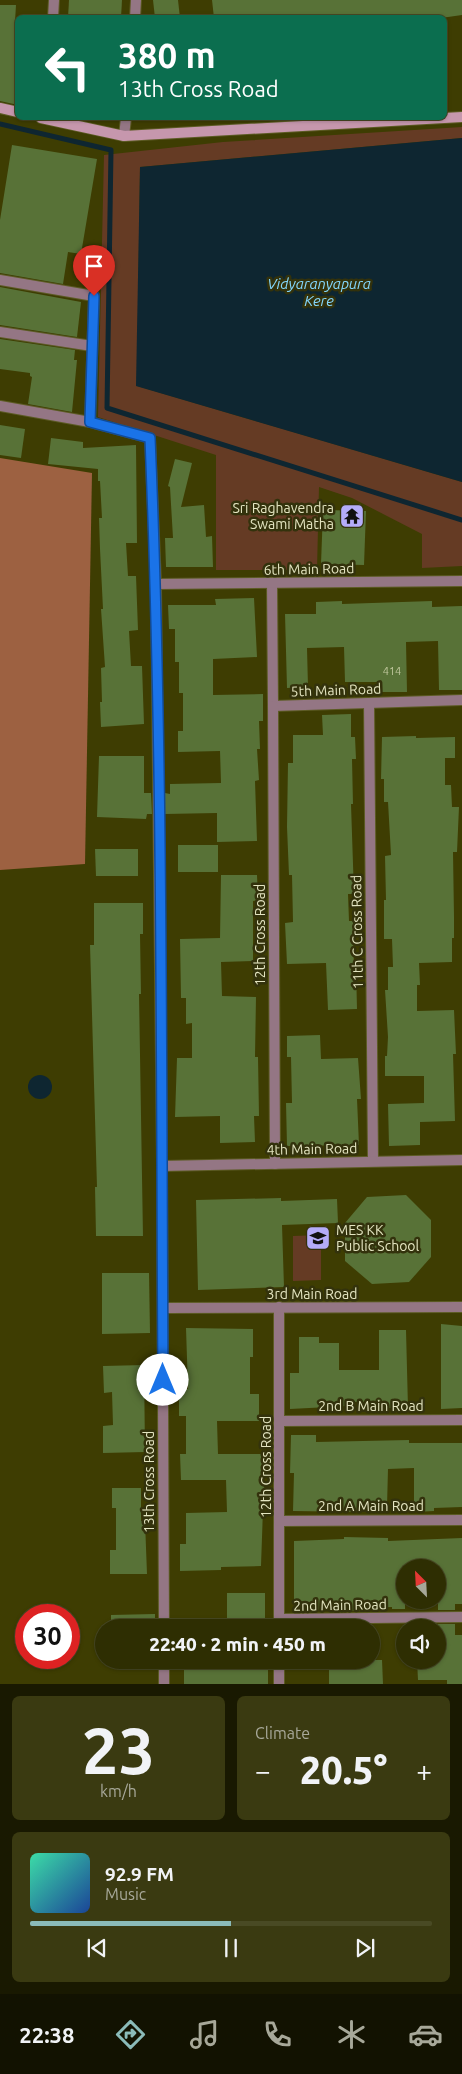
<!DOCTYPE html>
<meta charset="utf-8">
<style>
:root{--surface:#2e2e02;--page:#3a3a11;--text:#f1f3f6;--muted:#a7a899;--line:#494a24;--accent:#8bbbb9}
body{margin:0;font-family:Ubuntu,sans-serif;background:var(--page);color:var(--text);height:100vh;display:flex;flex-direction:column;font-size:19px;white-space:nowrap}
*{box-sizing:border-box;margin:0}
p{font-size:16px;color:var(--muted)}
.icon{flex:none;width:28px;height:28px;fill:none;stroke:currentColor;stroke-width:2;stroke-linecap:round;stroke-linejoin:round}
.map{position:relative;height:1684px;overflow:hidden}
.sheet{display:flex;flex-direction:column;gap:12px;padding:12px;background:#191901;flex:1}
.sheet>*{flex:none}
.hud{position:absolute;left:15px;top:15px;width:432px;height:105px;border-radius:8px;box-shadow:0 1px 4px #0004,0 0 0 1px var(--line);background:#0b6e4f;color:#fff;overflow:hidden}
.needle{width:32px;rotate:336deg}
.fabs{position:absolute;left:396px;top:1559px;display:grid;gap:10px}
.fabs a{display:grid;place-items:center;width:50px;height:50px;border-radius:50%;background:var(--surface);box-shadow:0 1px 4px #0004,0 0 0 1px var(--line);font-size:25px}
.speed{position:absolute;left:15px;top:1604px;display:flex;gap:10px;font-size:25px;font-weight:700;text-align:center}
.speed>*{display:grid;place-content:center;width:65px;height:65px;border-radius:50%;background:var(--surface);box-shadow:0 1px 4px #0004,0 0 0 1px var(--line);line-height:1}
.speed .limit{border:8px solid #d22;background:#fff;color:#111}
.pin{position:absolute;display:grid;place-items:center;width:42px;height:42px;color:#fff;margin:-51px -21px;border-radius:50% 50% 50% 0;rotate:-45deg;box-shadow:0 0 5px #0007}
.pin .icon{rotate:45deg}
.me{position:absolute;width:55px;margin:-28px;rotate:0deg;stroke-linejoin:round;filter:drop-shadow(0 0 4px #0008)}
.turn{display:flex;align-items:center;gap:18px;height:105px;padding:0 20px;font-size:22px}
.turn .icon{width:65px;height:65px;stroke-width:2.5}
.turn b{display:block;font-size:35px;line-height:42px}
.big{font-size:38px;font-weight:800;line-height:1.1}
.sheet .card{flex:1;display:flex;flex-direction:column;justify-content:center;gap:8px;min-width:0;padding:0 18px;border-radius:8px;background:var(--page)}
.sheet .dial{align-items:center;gap:0}
.dial b{font-size:65px;line-height:1}
.song{display:flex;align-items:center;gap:15px}
.cover{width:60px;height:60px;border-radius:8px;background:linear-gradient(135deg,hsl(160 70% 55%),hsl(220 70% 35%))}
.played{height:5px;border-radius:2px;background:linear-gradient(90deg,var(--accent) 50%,var(--line) 50%)}
.keys{display:flex;justify-content:space-around;direction:ltr}
.heat{display:flex;justify-content:space-between;align-items:center;font-size:28px;direction:ltr}
.sheet .tiles{flex:1;display:grid;gap:12px;grid-template-columns:1fr 1fr}
.card:last-child{grid-column:span 2}
.trip{position:absolute;left:95px;top:1619px;width:285px;height:50px;border-radius:25px;background:var(--surface);box-shadow:0 1px 4px #0004,0 0 0 1px var(--line);font-weight:800;line-height:50px;text-align:center}
.menu{display:flex;height:80px;justify-content:space-around;align-items:center;background:#121201;color:var(--muted)}
.menu .icon{width:35px;height:35px}
.menu .current{color:var(--accent)}
.menu b{font-size:22px;color:var(--text)}
.map>svg:first-child{display:block}
.green{fill:#653b24}
.forest{fill:#9d6141}
.water{fill:#0e2631}
.lines{fill:none;stroke-linecap:round;stroke-linejoin:round}
.stream{stroke:#0e2631;stroke-width:5}
.building{fill:#587237}
.street-casing{stroke:#5c5b24;stroke-width:12}
.secondary-casing{stroke:#5c5b24;stroke-width:12}
.street{stroke:#947684;stroke-width:10}
.secondary{stroke:#c697ad;stroke-width:10}
.route-casing{stroke:#114b97;stroke-width:12}
.route{stroke:#1a73e8;stroke-width:9}
.labels{text-anchor:middle;stroke-width:5;stroke-linejoin:round;paint-order:stroke}
.number-label{font-size:11px;fill:#c1c89e}
.poi-label{font-size:14px;fill:#e4e5c1;stroke:#33320c;text-anchor:end}
.street-label{font-size:14px;fill:#e4e5c1;stroke:#33320c}
.water-label{font-size:15px;font-style:italic;fill:#84d7fd;stroke:#33320c}
</style>
<div class="map">
<svg width="462" height="1684" viewBox="0 0 462 1684">
<rect width="100%" height="100%" fill="#3e3d02"/>
<g class="green">
<path d="M 462,127 L 462,138 L 140,167 L 137,386 L 462,482 L 462,566 L 422,568 L 422,534 L 352,498 L 319,487 L 317,570 L 216,570 L 216,455 L 98,417 L 104,155 L 223,142 Z"/>
<path d="M 321,1235 L 321,1280 L 293,1281 L 293,1236 Z"/>
</g>
<path class="forest" d="M 0,458 L 92,473 L 85,864 L 0,870 Z"/>
<g class="water">
<path d="M 462,138 L 462,482 L 136,386 L 140,167 Z"/>
<circle cx="40" cy="1087" r="12"/>
</g>
<g class="lines">
<path class="stream" d="M 0,124 L 111,150 L 107,408 L 462,520"/>
</g>
<g class="building">
<path d="M 69,0 L 122,0 L 121,18 L 68,18 Z"/>
<path d="M 153,0 L 178,0 L 180,18 L 155,18 Z"/>
<path d="M 212,0 L 462,0 L 462,15 L 441,18 L 401,18 L 401,16 L 386,18 L 214,18 Z"/>
<path d="M 0,5 L 16,5 L 14,38 L 18,38 L 18,105 L 0,101 Z"/>
<path d="M 12,145 L 97,159 L 81,254 L 68,252 L 63,284 L 0,273 L 0,220 Z"/>
<path d="M 0,287 L 81,302 L 77,337 L 0,325 Z"/>
<path d="M 0,339 L 75,350 L 74,360 L 77,360 L 72,412 L 28,404 L 32,377 L 30,376 L 30,373 L 0,369 Z"/>
<path d="M 0,425 L 25,429 L 21,458 L 0,455 Z"/>
<path d="M 51,438 L 83,442 L 83,448 L 136,445 L 137,543 L 126,543 L 128,576 L 136,576 L 138,630 L 129,631 L 131,666 L 142,666 L 144,724 L 101,727 L 100,702 L 102,702 L 101,668 L 105,667 L 101,609 L 103,609 L 100,549 L 99,518 L 102,518 L 100,481 L 98,481 L 98,469 L 48,464 Z"/>
<path d="M 175,459 L 192,463 L 181,507 L 204,505 L 206,537 L 212,536 L 213,567 L 166,567 L 165,538 L 173,538 L 170,487 L 168,486 Z"/>
<path d="M 323,510 L 366,511 L 364,565 L 321,564 Z"/>
<path d="M 254,598 L 257,657 L 213,659 L 213,695 L 263,694 L 263,721 L 259,721 L 260,749 L 257,749 L 259,780 L 255,781 L 257,841 L 217,842 L 217,813 L 165,814 L 165,793 L 170,794 L 170,784 L 221,783 L 220,751 L 178,752 L 178,731 L 183,731 L 183,693 L 179,693 L 179,662 L 175,662 L 175,629 L 169,629 L 168,605 L 216,605 L 215,599 Z"/>
<path d="M 342,601 L 342,604 L 432,601 L 432,607 L 462,606 L 462,690 L 439,690 L 438,641 L 406,642 L 407,692 L 378,692 L 378,682 L 345,682 L 344,647 L 307,648 L 308,687 L 287,688 L 285,614 L 316,614 L 316,602 Z"/>
<path d="M 351,714 L 351,737 L 355,737 L 356,759 L 352,759 L 353,804 L 351,804 L 354,894 L 348,894 L 349,921 L 355,921 L 355,938 L 353,938 L 354,967 L 356,967 L 357,1009 L 328,1010 L 326,963 L 287,964 L 285,923 L 293,922 L 292,875 L 289,875 L 287,827 L 288,763 L 293,763 L 293,735 L 323,735 L 322,715 Z"/>
<path d="M 416,736 L 416,738 L 455,737 L 455,758 L 445,758 L 445,785 L 451,785 L 452,807 L 459,807 L 457,852 L 453,852 L 454,917 L 454,938 L 452,938 L 452,962 L 419,963 L 420,985 L 417,985 L 417,1011 L 454,1010 L 456,1054 L 453,1054 L 455,1121 L 420,1122 L 420,1145 L 389,1146 L 388,1104 L 424,1103 L 424,1076 L 385,1076 L 385,1056 L 387,1056 L 388,1037 L 385,990 L 388,990 L 388,967 L 393,967 L 392,939 L 384,939 L 384,900 L 386,900 L 385,856 L 391,855 L 388,802 L 384,802 L 384,779 L 381,779 L 382,737 Z"/>
<path d="M 99,756 L 144,756 L 144,793 L 151,793 L 152,814 L 147,814 L 146,819 L 97,817 Z"/>
<rect x="178" y="845" width="40" height="27"/>
<path d="M 95,849 L 138,849 L 138,876 L 96,876 Z"/>
<path d="M 221,875 L 257,875 L 258,900 L 253,901 L 253,961 L 221,962 L 222,996 L 256,997 L 255,1057 L 258,1057 L 259,1116 L 254,1116 L 255,1142 L 220,1143 L 220,1116 L 175,1117 L 177,1058 L 192,1058 L 192,1023 L 186,1024 L 186,998 L 181,998 L 180,939 L 220,938 Z"/>
<path d="M 94,903 L 143,903 L 143,934 L 140,934 L 141,994 L 139,994 L 143,1236 L 96,1236 L 95,1187 L 97,1187 L 90,945 L 94,945 Z"/>
<path d="M 320,1035 L 321,1059 L 358,1058 L 361,1099 L 357,1099 L 359,1145 L 287,1146 L 286,1103 L 292,1103 L 291,1057 L 287,1057 L 287,1036 Z"/>
<path d="M 406,1195 L 431,1220 L 431,1257 L 409,1282 L 372,1284 L 345,1261 L 345,1223 L 367,1197 Z"/>
<path d="M 281,1198 L 281,1201 L 337,1199 L 338,1223 L 282,1225 L 284,1287 L 198,1290 L 196,1200 Z"/>
<path d="M 102,1273 L 149,1273 L 150,1333 L 102,1334 Z"/>
<path d="M 441,1324 L 462,1326 L 462,1408 L 441,1409 Z"/>
<path d="M 186,1328 L 253,1329 L 253,1357 L 250,1357 L 250,1394 L 259,1394 L 259,1421 L 217,1421 L 218,1454 L 263,1454 L 265,1509 L 263,1509 L 261,1566 L 221,1567 L 221,1570 L 180,1571 L 180,1544 L 186,1544 L 186,1513 L 227,1512 L 226,1480 L 181,1480 L 180,1454 L 186,1454 L 186,1416 L 179,1416 L 179,1389 L 188,1389 Z"/>
<path d="M 379,1330 L 406,1330 L 408,1408 L 384,1408 L 383,1402 L 348,1402 L 348,1406 L 290,1409 L 290,1373 L 299,1373 L 299,1337 L 319,1337 L 319,1343 L 339,1343 L 339,1370 L 379,1370 Z"/>
<path d="M 144,1365 L 145,1452 L 103,1453 L 103,1426 L 113,1425 L 112,1392 L 104,1393 L 103,1366 Z"/>
<path d="M 291,1435 L 316,1435 L 316,1442 L 409,1440 L 409,1443 L 462,1443 L 462,1507 L 434,1508 L 434,1511 L 414,1512 L 414,1468 L 388,1469 L 387,1507 L 364,1507 L 364,1512 L 293,1511 L 294,1473 L 290,1473 Z"/>
<path d="M 112,1488 L 141,1488 L 141,1521 L 145,1521 L 147,1574 L 110,1574 L 110,1550 L 116,1550 L 116,1508 L 112,1508 Z"/>
<path d="M 344,1537 L 388,1538 L 388,1541 L 462,1538 L 462,1604 L 455,1604 L 455,1610 L 438,1610 L 438,1568 L 405,1568 L 405,1609 L 392,1609 L 392,1607 L 364,1608 L 364,1611 L 294,1609 L 294,1541 L 344,1539 Z"/>
<rect x="227" y="1593" width="38" height="35"/>
<path d="M 155,1614 L 155,1628 L 111,1628 L 111,1615 Z"/>
<path d="M 438,1624 L 455,1624 L 455,1635 L 462,1635 L 462,1684 L 447,1684 L 447,1680 L 418,1680 L 417,1660 L 438,1660 Z"/>
<path d="M 329,1660 L 382,1660 L 383,1684 L 329,1684 Z"/>
<path d="M 268,1663 L 268,1684 L 184,1684 L 184,1667 Z"/>
</g>
<g class="lines">
<defs>
<g id="street">
<path d="M 53,18 L 54,0"/>
<path d="M 135,18 L 136,0"/>
<path d="M 124,136 L 126,118"/>
<path d="M 0,280 L 94,296 L 90,422"/>
<path d="M 0,332 L 92,346"/>
<path d="M 0,406 L 90,422 L 150,438 L 156,584 L 162,1166 L 164,1628"/>
<path d="M 272,583 L 273,706 L 462,700"/>
<path d="M 156,584 L 462,581"/>
<path d="M 369,703 L 373,1161"/>
<path d="M 273,706 L 275,1164"/>
<path d="M 162,1166 L 462,1160"/>
<path d="M 279,1307 L 279,1628"/>
<path d="M 163,1308 L 462,1307"/>
<path d="M 279,1421 L 462,1420"/>
<path d="M 279,1521 L 462,1520"/>
<path d="M 279,1619 L 462,1617"/>
<path d="M 164,1660 L 164,1684"/>
<path d="M 279,1660 L 279,1684"/>
</g>
<g id="secondary">
<path d="M 0,108 L 18,112"/>
<path d="M 41,118 L 124,136 L 462,117"/>
</g>
</defs>
<use href="#street" class="street-casing"/>
<use href="#secondary" class="secondary-casing"/>
<use href="#street" class="street"/>
<use href="#secondary" class="secondary"/>
</g>
<g class="lines">
<defs>
<path id="route" d="M 94,296 L 90,422 L 150,438 C 163,752 161,1066 163,1380"/>
</defs>
<use href="#route" class="route-casing"/>
<use href="#route" class="route"/>
</g>
<defs>
<symbol id="temple-square" viewBox="-11 -11 22 22"><rect x="-9" y="-9" width="18" height="18" rx="4" fill="#b4acf9" stroke="#33320c"/><path d="M0-6L5-2H3V0L6.5 2.5H4V6H1.5V3h-3V6H-4V2.5H-6.5L-3 0V-2H-5Z" fill="#111"/></symbol>
<symbol id="school-square" viewBox="-11 -11 22 22"><rect x="-9" y="-9" width="18" height="18" rx="4" fill="#b4acf9" stroke="#33320c"/><path d="M0-5L7-2L0 1L-7-2ZM-4 1L0 2.5L4 1V4Q0 6-4 4Z" fill="#111"/></symbol>
</defs>
<g fill-rule="evenodd">
<use href="#temple-square" x="338" y="502" width="28" height="28"/>
<use href="#school-square" x="304" y="1224" width="28" height="28"/>
</g>
<g class="labels">
<g class="number-label">
<text x="392" y="675">414</text>
</g>
<g class="poi-label">
<text x="334" y="513">Sri Raghavendra<tspan x="334" dy="16">Swami Matha</tspan></text>
<text x="336" y="1235" text-anchor="start">MES KK<tspan x="336" dy="16">Public School</tspan></text>
</g>
<g class="street-label">
<text transform="translate(309 569) rotate(-1)" y="5">6th Main Road</text>
<text transform="translate(336 690) rotate(-2)" y="5">5th Main Road</text>
<text transform="translate(357 932) rotate(-91)" y="5">11th C Cross Road</text>
<text transform="translate(260 935) rotate(-90)" y="5">12th Cross Road</text>
<text transform="translate(312 1149) rotate(-1)" y="5">4th Main Road</text>
<text x="312" y="1299">3rd Main Road</text>
<text x="371" y="1411">2nd B Main Road</text>
<text transform="translate(266 1467) rotate(-90)" y="5">12th Cross Road</text>
<text transform="translate(149 1482) rotate(-90)" y="5">13th Cross Road</text>
<text x="371" y="1511">2nd A Main Road</text>
<text transform="translate(340 1605) rotate(-1)" y="5">2nd Main Road</text>
</g>
<g class="water-label">
<text x="319" y="289">Vidyaranyapura<tspan x="319" dy="17">Kere</tspan></text>
</g>
</g>
</svg>
<div class="fabs">
<a><svg class="needle" viewBox="-14 -14 28 28"><path d="M0-13l5 13h-10z" fill="#e53935"/><path d="M0 13l5-13h-10z" fill="#a7a899"/></svg></a>
<a><svg class="icon" aria-label="sound" viewBox="0 0 24 24"><path d="M4 9h4l5-4v14l-5-4H4zM17 9q2 3 0 6"/></svg></a>
</div>
<div class="speed"><div class="limit">30</div></div>
<div class="pin" style="left:94px;top:296px;background:#d93025"><svg class="icon" aria-label="arrive" viewBox="0 0 24 24"><path d="M6 21V4h12l-3 4 3 4H6"/></svg></div>
<svg class="me" style="left:163px;top:1380px" viewBox="-20 -20 40 40"><circle r="19" fill="#fff"/><path d="M0-13L10 11 0 6-10 11z" fill="#1a73e8"/></svg>
<div class="trip">22:40 · 2 min · 450 m</div>
<div class="hud">
<div class="turn"><svg class="icon" aria-label="left" viewBox="0 0 24 24"><path d="M17 20v-9H6M10 6l-5 5 5 5"/></svg><div><b>380 m</b>13th Cross Road</div></div>
</div>
</div>
<section class="sheet">
<div class="tiles">
<div class="card dial"><b>23</b><p>km/h</p></div>
<div class="card"><p>Climate</p>
<div class="heat"><a>−</a><b class="big">20.5°</b><a>+</a></div>
</div>
<div class="card">
<div class="song"><i class="cover"></i><div><b>92.9 FM</b><p>Music</p></div></div>
<div class="played"></div>
<div class="keys"><svg class="icon" aria-label="previous" viewBox="0 0 24 24"><path d="M18 5L8 12l10 7zM5 5v14"/></svg><svg class="icon" aria-label="pause" viewBox="0 0 24 24"><path d="M8 5v14M16 5v14"/></svg><svg class="icon" aria-label="next" viewBox="0 0 24 24"><path d="M6 5l10 7-10 7zM19 5v14"/></svg></div>
</div>
</div>
</section>
<nav class="menu">
<b>22:38</b>
<svg class="icon current" aria-label="directions" viewBox="0 0 24 24"><path d="M12 3l9 9-9 9-9-9zM9 14v-3h6M13 9l2 2-2 2"/></svg>
<svg class="icon" aria-label="music" viewBox="0 0 24 24"><path d="M9 18V5l10-2v13"/><circle cx="6" cy="18" r="3"/><circle cx="16" cy="16" r="3"/></svg>
<svg class="icon" aria-label="phone" viewBox="0 0 24 24"><path d="M5 4h4l2 5-3 2q2 4 5 5l2-3 5 2v4C11 20 4 13 5 4z"/></svg>
<svg class="icon" aria-label="climate" viewBox="0 0 24 24"><path d="M12 3v18M4 7l16 10M4 17L20 7"/></svg>
<svg class="icon" aria-label="car" viewBox="0 0 24 24"><path d="M5 17H2v-5l4-1 3-4h7l3 4 3 1v5h-3M9 17h6M6 11h13"/><circle cx="7" cy="17" r="2"/><circle cx="17" cy="17" r="2"/></svg>
</nav>
